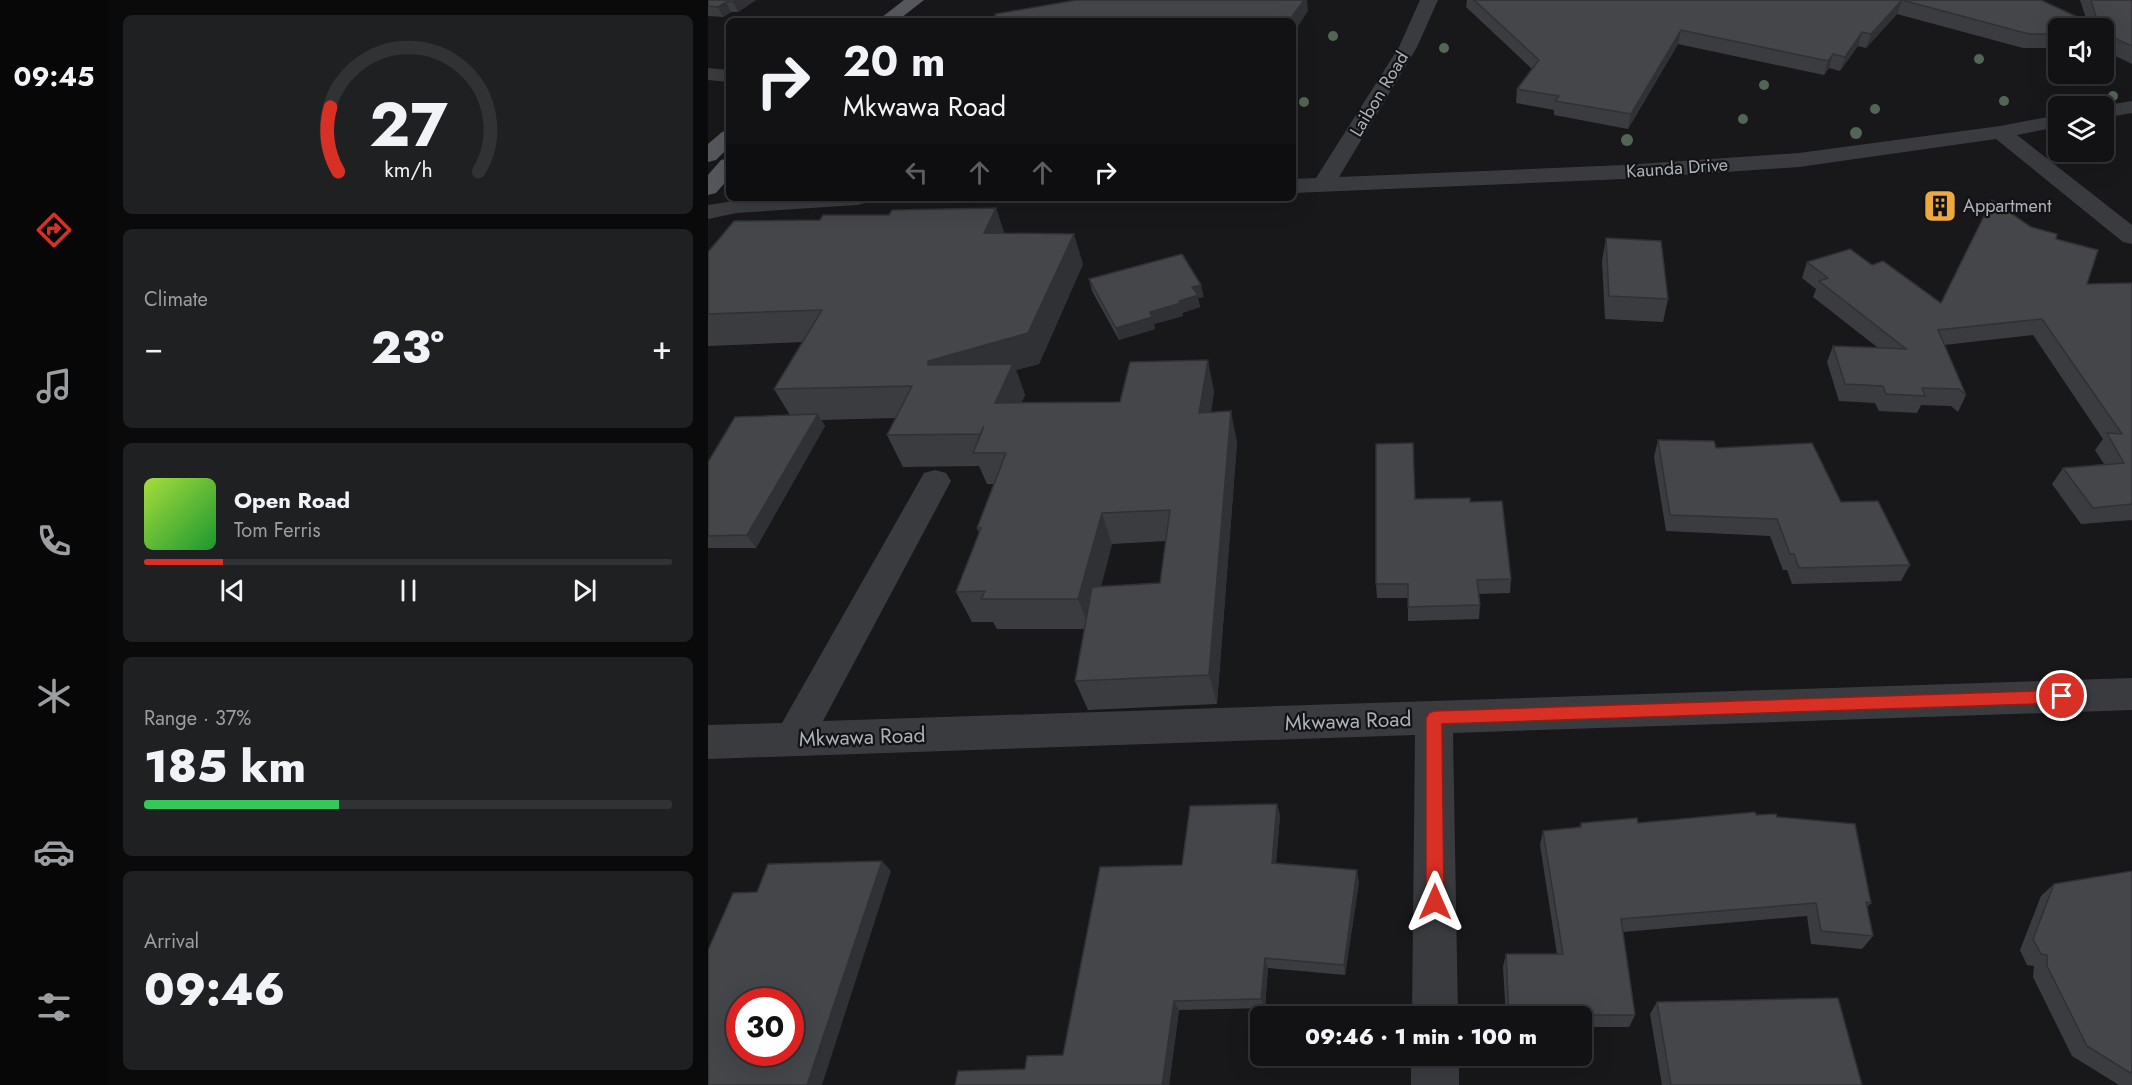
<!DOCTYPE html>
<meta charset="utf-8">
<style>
:root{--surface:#121214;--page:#1f2022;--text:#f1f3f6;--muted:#9c9ea0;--line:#313234;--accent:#d93025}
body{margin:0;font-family:Jost,sans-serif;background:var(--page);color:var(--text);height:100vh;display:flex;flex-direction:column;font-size:22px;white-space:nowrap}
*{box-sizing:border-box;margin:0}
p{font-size:20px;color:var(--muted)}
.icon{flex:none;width:33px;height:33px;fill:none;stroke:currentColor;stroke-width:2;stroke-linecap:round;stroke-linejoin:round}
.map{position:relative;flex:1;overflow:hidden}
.side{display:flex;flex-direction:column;gap:15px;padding:15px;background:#0a0a0b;width:600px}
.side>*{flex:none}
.guide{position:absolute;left:18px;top:18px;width:570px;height:183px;border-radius:9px;box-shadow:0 6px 24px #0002,0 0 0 2px var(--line);background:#121214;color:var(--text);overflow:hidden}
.tools{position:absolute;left:1340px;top:18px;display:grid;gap:12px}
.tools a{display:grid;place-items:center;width:66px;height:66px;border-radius:9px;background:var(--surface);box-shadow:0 6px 24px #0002,0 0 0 2px var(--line);font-size:30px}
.speed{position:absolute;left:18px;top:988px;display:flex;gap:12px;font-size:30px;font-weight:700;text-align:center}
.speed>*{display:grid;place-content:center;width:78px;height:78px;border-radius:50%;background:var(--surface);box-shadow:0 6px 24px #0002,0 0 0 2px var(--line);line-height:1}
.speed .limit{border:9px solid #d22;background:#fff;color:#111}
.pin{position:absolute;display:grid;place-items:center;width:51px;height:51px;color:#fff;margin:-26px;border:3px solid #fff;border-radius:50%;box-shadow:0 2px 6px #0007}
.me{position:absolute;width:66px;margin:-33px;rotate:0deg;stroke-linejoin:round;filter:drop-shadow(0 0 4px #0008)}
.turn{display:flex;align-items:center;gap:21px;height:126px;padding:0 18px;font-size:27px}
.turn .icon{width:78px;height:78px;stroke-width:2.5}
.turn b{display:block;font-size:42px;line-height:51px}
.lanes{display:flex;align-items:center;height:57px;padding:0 18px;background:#0003;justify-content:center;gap:30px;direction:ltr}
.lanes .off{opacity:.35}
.big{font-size:45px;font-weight:800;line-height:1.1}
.side .card{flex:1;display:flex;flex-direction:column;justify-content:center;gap:9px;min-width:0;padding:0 21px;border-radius:9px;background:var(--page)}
.side .dial{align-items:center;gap:0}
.dial svg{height:156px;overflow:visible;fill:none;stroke:var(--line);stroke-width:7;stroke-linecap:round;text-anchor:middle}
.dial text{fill:var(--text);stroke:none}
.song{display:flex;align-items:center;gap:18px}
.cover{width:72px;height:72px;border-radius:9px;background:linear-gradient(135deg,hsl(80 70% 55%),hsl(130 70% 35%))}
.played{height:6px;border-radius:3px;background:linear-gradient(90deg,var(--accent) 15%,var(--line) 15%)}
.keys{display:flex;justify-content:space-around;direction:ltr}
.heat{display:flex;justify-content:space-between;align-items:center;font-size:33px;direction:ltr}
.charge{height:9px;border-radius:4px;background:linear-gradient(90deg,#34c759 37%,var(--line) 0)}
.trip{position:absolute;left:542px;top:1006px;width:342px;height:60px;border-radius:9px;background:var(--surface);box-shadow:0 6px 24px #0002,0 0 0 2px var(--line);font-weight:800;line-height:60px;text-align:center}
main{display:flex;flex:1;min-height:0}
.dock{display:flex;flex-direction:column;width:108px;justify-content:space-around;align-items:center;background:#070708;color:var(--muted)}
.dock .icon{width:42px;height:42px}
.dock .active{color:var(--accent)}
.dock b{font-size:27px;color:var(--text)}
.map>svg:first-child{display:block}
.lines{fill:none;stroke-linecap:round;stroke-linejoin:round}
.minor{fill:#393b3f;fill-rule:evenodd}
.major{fill:#56585e;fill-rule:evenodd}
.tree{fill:#536554}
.wall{fill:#3b3c40;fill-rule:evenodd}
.shaded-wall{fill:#303134}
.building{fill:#45464a;stroke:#303134;stroke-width:1.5;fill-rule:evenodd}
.route{fill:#d93025;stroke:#8d1f18;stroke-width:1.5}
.labels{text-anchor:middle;stroke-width:4.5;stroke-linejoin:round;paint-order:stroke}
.far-street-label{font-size:18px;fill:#abb0ba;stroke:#131315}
.far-poi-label{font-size:18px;fill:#abb0ba;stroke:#131315;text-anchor:start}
.street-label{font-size:21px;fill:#abb0ba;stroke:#131315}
</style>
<main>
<nav class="dock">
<b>09:45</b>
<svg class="icon active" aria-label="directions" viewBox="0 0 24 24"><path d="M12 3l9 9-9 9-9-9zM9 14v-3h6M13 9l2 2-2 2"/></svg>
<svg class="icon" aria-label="music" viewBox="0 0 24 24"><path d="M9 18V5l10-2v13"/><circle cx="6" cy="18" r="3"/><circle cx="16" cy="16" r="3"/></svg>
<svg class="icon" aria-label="phone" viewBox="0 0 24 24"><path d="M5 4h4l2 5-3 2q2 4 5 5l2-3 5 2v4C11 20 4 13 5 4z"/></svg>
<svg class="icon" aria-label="climate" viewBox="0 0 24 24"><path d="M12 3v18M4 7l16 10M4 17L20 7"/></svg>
<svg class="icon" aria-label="car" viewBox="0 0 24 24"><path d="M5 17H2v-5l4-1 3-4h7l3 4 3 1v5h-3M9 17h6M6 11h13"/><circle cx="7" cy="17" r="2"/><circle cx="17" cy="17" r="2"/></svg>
<svg class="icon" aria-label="filters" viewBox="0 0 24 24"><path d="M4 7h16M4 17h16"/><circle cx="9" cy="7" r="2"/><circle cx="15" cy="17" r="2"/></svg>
</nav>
<section class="side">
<div class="card dial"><svg viewBox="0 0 100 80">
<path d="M14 69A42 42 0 1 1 86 69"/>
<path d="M14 69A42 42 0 0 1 10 36" stroke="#d93025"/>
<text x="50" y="56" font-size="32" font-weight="700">27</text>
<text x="50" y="72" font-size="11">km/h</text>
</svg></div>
<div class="card"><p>Climate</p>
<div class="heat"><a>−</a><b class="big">23°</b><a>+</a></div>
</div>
<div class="card">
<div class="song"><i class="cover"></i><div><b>Open Road</b><p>Tom Ferris</p></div></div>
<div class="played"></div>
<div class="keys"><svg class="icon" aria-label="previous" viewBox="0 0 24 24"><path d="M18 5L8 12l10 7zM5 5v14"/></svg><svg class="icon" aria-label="pause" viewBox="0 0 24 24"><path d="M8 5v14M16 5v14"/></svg><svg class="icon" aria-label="next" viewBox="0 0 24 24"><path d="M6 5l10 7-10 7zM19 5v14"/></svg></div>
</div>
<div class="card"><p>Range · 37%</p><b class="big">185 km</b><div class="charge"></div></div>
<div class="card"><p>Arrival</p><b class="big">09:46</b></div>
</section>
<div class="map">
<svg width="1424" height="1085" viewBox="0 0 1424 1085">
<rect width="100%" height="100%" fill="#18181a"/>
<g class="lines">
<g class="minor">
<path d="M 712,0 L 730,0 L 709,47 L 631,177 L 916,165 L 1091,153 L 1292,126 L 1350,115 L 1350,127 L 1309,135 L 1424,225 L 1424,244 L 1415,242 L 1288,139 L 1091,167 L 916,179 L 585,193 L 585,179 L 608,178 L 691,47 Z"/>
<path d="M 0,68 L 21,70 L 21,82 L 0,80 Z"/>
<path d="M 1424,101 L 1424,113 L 1395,118 L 1395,106 L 1392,106 Z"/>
<path d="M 45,198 L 160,198 L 157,203 L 149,205 L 29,213 L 0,219 L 0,205 Z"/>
<path d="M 227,470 L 238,473 L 243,481 L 115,721 L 1424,678 L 1424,710 L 745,733 L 750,1017 L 704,1017 L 707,735 L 0,759 L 0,725 L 74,723 L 216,473 Z"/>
<rect x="703" y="1056" width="48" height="29"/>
</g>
<g class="major">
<path d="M 196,0 L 216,0 L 189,21 L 169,21 Z"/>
<path d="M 21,130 L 21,147 L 8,160 L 0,162 L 0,144 L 14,132 Z"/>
<path d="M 21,158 L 21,178 L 8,193 L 0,195 L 0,175 L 13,160 Z"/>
</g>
</g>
<g class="tree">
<circle cx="625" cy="36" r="5"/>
<circle cx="736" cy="48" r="5"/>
<circle cx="1271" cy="59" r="5"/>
<circle cx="1056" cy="85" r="5"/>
<circle cx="1405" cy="96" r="5"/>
<circle cx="1296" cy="101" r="5"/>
<circle cx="596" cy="102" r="5"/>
<circle cx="1167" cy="109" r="5"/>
<circle cx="1035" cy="119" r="5"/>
<circle cx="1148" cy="133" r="6"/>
<circle cx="919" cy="140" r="6"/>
</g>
<g class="wall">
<path d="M 0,0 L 48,0 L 30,12 L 23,12 L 15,17 L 0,16 Z"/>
<path d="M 759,0 L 1333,0 L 1379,21 L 1372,0 L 1424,0 L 1424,64 L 1395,50 L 1395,28 L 1350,28 L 1350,48 L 1315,48 L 1189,14 L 1158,48 L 1150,46 L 1132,71 L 1121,68 L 1116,75 L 970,44 L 920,129 L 846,115 L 846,110 L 808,103 L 809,89 L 824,69 L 758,7 Z"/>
<path d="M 288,208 L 296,233 L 375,264 L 331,364 L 308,370 L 317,395 L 313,403 L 412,402 L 506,391 L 503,412 L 529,442 L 509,704 L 380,710 L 367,681 L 376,629 L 289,629 L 285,622 L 264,622 L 248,592 L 271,533 L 269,528 L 286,484 L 279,484 L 271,466 L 195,467 L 179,435 L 188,418 L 113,420 L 117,426 L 48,548 L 0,548 L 0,462 L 82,415 L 66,389 L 95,342 L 0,346 L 0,252 L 112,220 ZM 458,541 L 452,583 L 393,586 L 404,544 Z"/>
<path d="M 1323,227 L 1348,239 L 1379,284 L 1424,283 L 1424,520 L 1373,524 L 1344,484 L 1355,468 L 1396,464 L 1387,450 L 1395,439 L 1325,335 L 1236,345 L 1258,395 L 1250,412 L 1243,406 L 1213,405 L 1209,413 L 1171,411 L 1167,403 L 1131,401 L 1119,362 L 1125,346 L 1169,347 L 1105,297 L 1108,289 L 1094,278 L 1099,262 L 1164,265 L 1233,303 Z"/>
<path d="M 898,238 L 960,299 L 955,322 L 897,319 L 894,261 Z"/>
<path d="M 381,279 L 496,297 L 490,298 L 492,307 L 474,313 L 475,316 L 446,324 L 447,329 L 411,340 L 384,291 Z"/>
<path d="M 950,440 L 1008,448 L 1133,502 L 1202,565 L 1193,581 L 1084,584 L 1079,570 L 1075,570 L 1062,536 L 958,531 L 946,457 Z"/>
<path d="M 707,499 L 762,502 L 803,579 L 802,593 L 771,594 L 772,605 L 771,619 L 700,621 L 700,598 L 669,598 L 668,584 Z"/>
<path d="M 569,804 L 572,816 L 568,863 L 651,882 L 637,975 L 560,968 L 557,1008 L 471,1010 L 461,1085 L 247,1085 L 317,1069 L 355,1055 L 474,865 Z"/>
<path d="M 1048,815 L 1069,817 L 1163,903 L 1159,907 L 1165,936 L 1154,949 L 1103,944 L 1099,916 L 915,932 L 927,1015 L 921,1027 L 873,1027 L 873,1017 L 798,1017 L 795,967 L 798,954 L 849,954 L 832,845 L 835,831 L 871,828 L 873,823 L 930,823 Z"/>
<path d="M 1424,871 L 1424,1085 L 1411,1085 L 1364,1056 L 1325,977 L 1326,966 L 1319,965 L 1312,950 L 1333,896 L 1346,884 Z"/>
<path d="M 949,1002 L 1154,1085 L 954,1085 L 942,1014 Z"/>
</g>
<g class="shaded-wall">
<path d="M 29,0 L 48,0 L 30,12 L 25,2 Z"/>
<path d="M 596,0 L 599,0 L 600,11 L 585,34 L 585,21 L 581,21 Z"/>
<path d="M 1194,0 L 1189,14 L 1158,48 L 1163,34 Z"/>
<path d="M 18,2 L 23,12 L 15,17 L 10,7 Z"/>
<path d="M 973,30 L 970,44 L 920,129 L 923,114 Z"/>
<path d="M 1154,32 L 1150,46 L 1132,71 L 1137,57 Z"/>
<path d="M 1125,54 L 1121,68 L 1116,75 L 1120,61 Z"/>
<path d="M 288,208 L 298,238 L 276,233 Z"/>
<path d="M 366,234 L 375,264 L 331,364 L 308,370 L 317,395 L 299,435 L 220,365 L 220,361 Z"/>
<path d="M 493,285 L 496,297 L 490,298 L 492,307 L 474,313 L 475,316 L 446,324 L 447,329 L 411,340 L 408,328 L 442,312 L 471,301 L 484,287 Z"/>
<path d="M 500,360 L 506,391 L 498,444 L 491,413 Z"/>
<path d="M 523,411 L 529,442 L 509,704 L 501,675 Z"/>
<path d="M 110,414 L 117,426 L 48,548 L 39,535 Z"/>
<path d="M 394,513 L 404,544 L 382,629 L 370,599 Z"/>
<path d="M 569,804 L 572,816 L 567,874 L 564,863 Z"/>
<path d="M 174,861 L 183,871 L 114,1085 L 99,1085 Z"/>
<path d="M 649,870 L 651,882 L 637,975 L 636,965 Z"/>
<path d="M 557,958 L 560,968 L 557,1008 L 553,999 Z"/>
<path d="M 466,1001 L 471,1010 L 461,1085 L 454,1085 Z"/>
</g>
<g class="building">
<path d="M 0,0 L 29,0 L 25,2 L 18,2 L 10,7 L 0,6 Z"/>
<path d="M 369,0 L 596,0 L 581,21 L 275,21 L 278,20 L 277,18 L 288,16 L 287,14 Z"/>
<path d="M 766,0 L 1333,0 L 1391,27 L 1383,0 L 1424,0 L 1424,46 L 1395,33 L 1395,28 L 1350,28 L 1350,34 L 1321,34 L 1194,0 L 1163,34 L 1154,32 L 1137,57 L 1125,54 L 1120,61 L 973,30 L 923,114 L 847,101 L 851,96 L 809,89 L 831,60 Z"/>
<path d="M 1284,200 L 1323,227 L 1349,234 L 1348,239 L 1390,250 L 1379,284 L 1424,283 L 1424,504 L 1385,508 L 1355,468 L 1416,463 L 1399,433 L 1414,434 L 1334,319 L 1230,330 L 1258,395 L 1251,389 L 1214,388 L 1217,396 L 1178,394 L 1175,386 L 1137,384 L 1125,346 L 1198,349 L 1111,281 L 1120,278 L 1099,262 L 1142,249 L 1164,265 L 1175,261 L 1233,303 Z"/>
<path d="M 288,208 L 276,233 L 366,234 L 320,333 L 220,361 L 220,365 L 305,364 L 287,403 L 412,402 L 422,362 L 500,360 L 491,413 L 523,411 L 501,675 L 367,681 L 384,587 L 452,583 L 462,510 L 394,513 L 370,599 L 273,599 L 277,591 L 248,592 L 273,528 L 269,528 L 298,453 L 265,453 L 276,426 L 272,434 L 179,435 L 204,386 L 66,389 L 114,310 L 0,314 L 0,252 L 26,221 L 112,220 L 115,215 L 181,215 L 184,210 Z"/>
<path d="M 898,238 L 953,241 L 960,299 L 901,296 Z"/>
<path d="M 474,254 L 493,285 L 484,287 L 490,295 L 471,301 L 473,303 L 442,312 L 444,317 L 408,328 L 381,279 Z"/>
<path d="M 110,414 L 39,535 L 0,536 L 0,462 L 27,417 Z"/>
<path d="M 950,440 L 1006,441 L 1008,448 L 1104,443 L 1133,502 L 1170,501 L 1202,565 L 1091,568 L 1086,554 L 1082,554 L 1069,519 L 962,515 Z"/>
<path d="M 705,443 L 707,499 L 762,498 L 762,502 L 794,501 L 803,579 L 769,580 L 772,605 L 700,607 L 700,584 L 668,584 L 668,444 Z"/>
<path d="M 569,804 L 564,863 L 649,870 L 636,965 L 557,958 L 553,999 L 466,1001 L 454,1085 L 247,1085 L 250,1071 L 317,1069 L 319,1056 L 355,1055 L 392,867 L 474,865 L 482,806 Z"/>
<path d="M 1047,812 L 1048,815 L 1068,814 L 1069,817 L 1147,824 L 1163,903 L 1158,902 L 1165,936 L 1113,931 L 1108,903 L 913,919 L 927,1015 L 853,1015 L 853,1017 L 801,1017 L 798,954 L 855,954 L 835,831 L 873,827 L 873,823 L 929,818 L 930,823 Z"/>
<path d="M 174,861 L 99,1085 L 0,1085 L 0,950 L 25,893 L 49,892 L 60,864 ZM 32,1002 L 82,1002 L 82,1053 L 32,1053 Z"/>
<path d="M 1424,871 L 1424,1074 L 1379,1046 L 1339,966 L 1339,955 L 1333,954 L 1325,939 L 1346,884 Z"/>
<path d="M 1130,998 L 1154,1085 L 963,1085 L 949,1002 Z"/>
</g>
<path class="route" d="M 1354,690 L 1360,692 L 1362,696 L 1360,701 L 1354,703 L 734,724 L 736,902 L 733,908 L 727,911 L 720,908 L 718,902 L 718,718 L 721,713 L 726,711 Z"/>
<defs>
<symbol id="building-square" viewBox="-11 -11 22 22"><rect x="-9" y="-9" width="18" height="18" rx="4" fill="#eca93f" stroke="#131315"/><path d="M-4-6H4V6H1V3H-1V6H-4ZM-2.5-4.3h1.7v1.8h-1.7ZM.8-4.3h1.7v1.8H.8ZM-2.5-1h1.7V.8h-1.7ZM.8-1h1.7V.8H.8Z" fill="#111"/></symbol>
</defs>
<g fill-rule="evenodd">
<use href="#building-square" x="1213" y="187" width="38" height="38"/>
</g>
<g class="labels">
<g class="far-street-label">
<text transform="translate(671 94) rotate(-59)" y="6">Laibon Road</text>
<text transform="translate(969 168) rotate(-4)" y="6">Kaunda Drive</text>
</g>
<g class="far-poi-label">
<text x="1255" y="212">Appartment</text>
</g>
<g class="street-label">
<text transform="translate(640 721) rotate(-2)" y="7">Mkwawa Road</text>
<text transform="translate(154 737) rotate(-2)" y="7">Mkwawa Road</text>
</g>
</g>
</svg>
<div class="tools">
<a><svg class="icon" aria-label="sound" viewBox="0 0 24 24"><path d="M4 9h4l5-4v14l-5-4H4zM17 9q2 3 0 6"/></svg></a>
<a><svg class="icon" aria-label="layers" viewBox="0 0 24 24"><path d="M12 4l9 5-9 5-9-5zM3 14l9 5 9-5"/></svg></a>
</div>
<div class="speed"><div class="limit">30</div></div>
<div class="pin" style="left:1354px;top:696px;background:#d93025"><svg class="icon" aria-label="arrive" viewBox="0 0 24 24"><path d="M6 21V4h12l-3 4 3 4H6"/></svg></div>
<svg class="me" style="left:727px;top:902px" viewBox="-20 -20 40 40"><path d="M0-17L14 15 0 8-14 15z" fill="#d93025" stroke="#fff" stroke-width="4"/></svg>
<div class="trip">09:46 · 1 min · 100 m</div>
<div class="guide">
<div class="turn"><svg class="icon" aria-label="right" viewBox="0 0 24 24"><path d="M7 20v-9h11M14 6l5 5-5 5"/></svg><div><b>20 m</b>Mkwawa Road</div></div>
<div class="lanes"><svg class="icon off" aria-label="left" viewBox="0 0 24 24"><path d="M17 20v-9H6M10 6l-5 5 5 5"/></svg><svg class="icon off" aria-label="ahead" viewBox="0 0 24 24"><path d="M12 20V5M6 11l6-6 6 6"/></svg><svg class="icon off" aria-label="ahead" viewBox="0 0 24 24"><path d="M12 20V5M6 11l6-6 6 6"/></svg><svg class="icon" aria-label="right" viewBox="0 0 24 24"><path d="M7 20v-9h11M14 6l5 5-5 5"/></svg></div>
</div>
</div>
</main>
